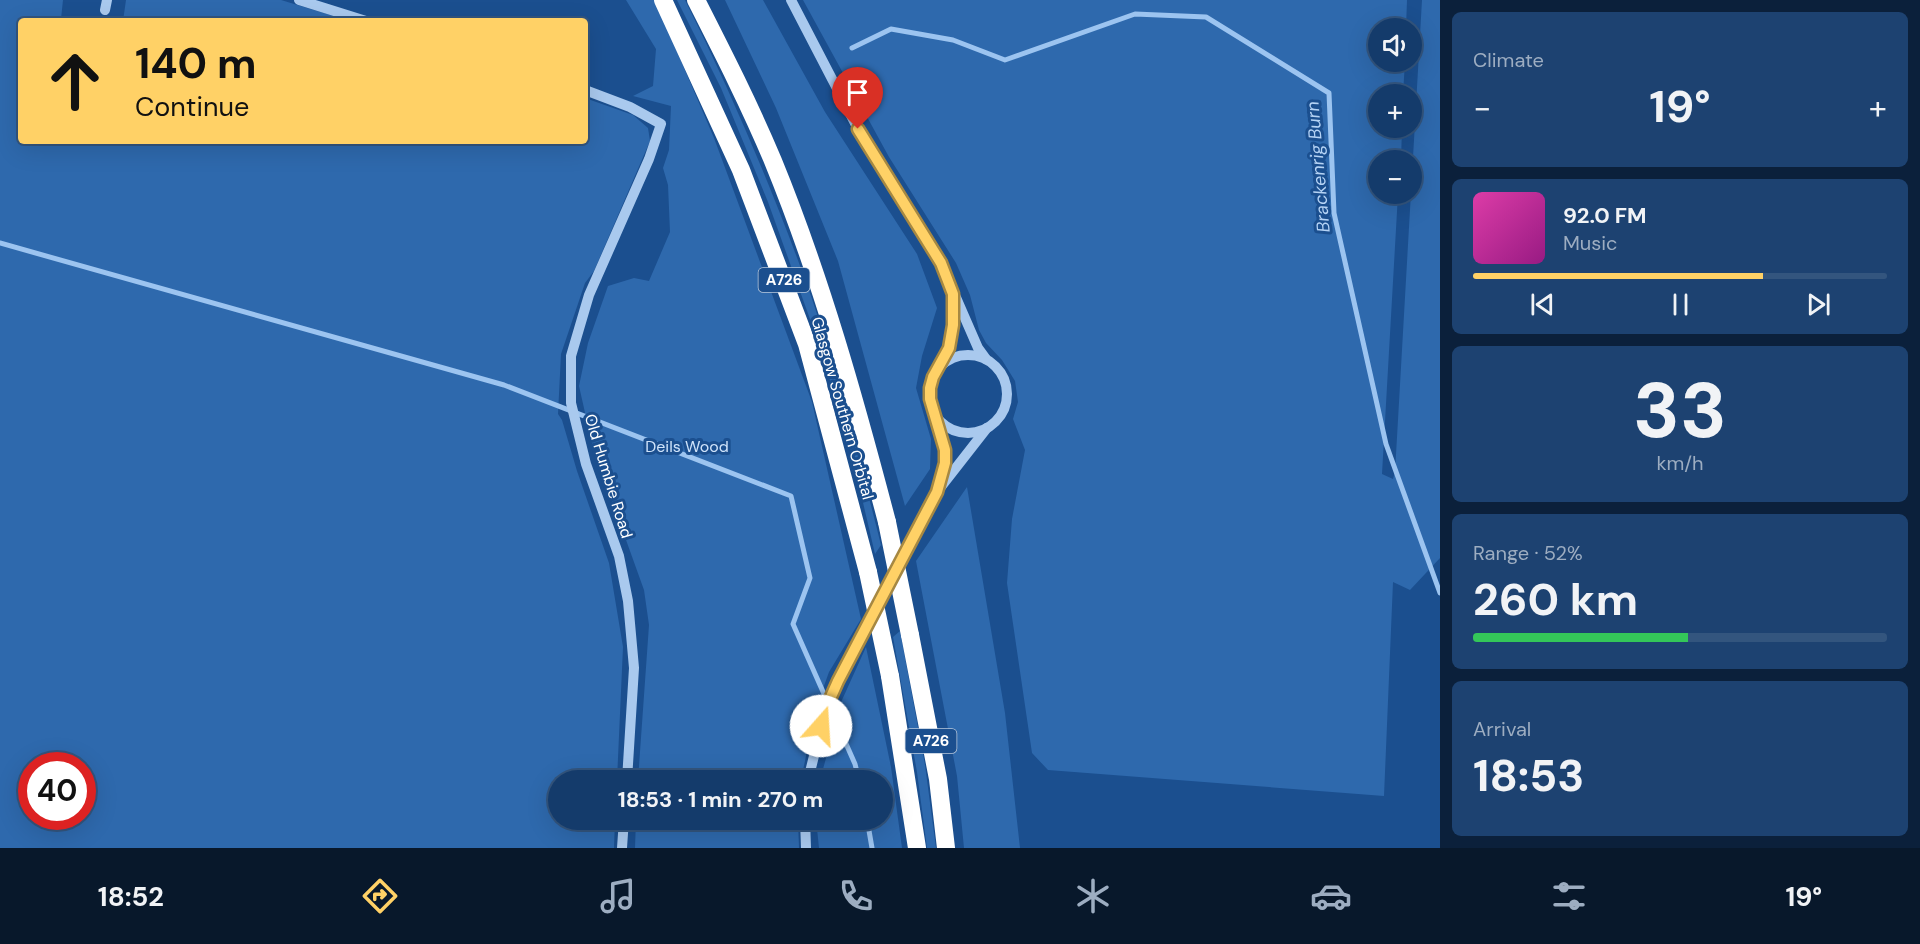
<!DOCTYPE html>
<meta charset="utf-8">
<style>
:root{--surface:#143b6b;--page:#1d4271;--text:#f1f3f6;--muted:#9dadc1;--line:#33557e;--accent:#ffd166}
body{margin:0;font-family:"DM Sans",sans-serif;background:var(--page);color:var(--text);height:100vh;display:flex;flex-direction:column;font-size:22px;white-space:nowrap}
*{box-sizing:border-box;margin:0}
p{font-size:20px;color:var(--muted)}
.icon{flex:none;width:33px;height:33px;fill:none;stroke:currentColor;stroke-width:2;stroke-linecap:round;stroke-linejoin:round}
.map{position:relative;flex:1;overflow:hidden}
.drawer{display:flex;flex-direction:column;gap:12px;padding:12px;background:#0b203b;width:480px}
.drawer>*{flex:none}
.guide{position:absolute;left:18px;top:18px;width:570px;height:126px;border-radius:6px;box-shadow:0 6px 24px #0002,0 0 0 2px var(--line);background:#ffd166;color:#111;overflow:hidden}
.tools{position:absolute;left:1368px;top:18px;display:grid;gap:12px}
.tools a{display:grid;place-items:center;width:54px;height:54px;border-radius:50%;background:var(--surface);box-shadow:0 6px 24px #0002,0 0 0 2px var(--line);font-size:30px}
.speed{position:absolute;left:18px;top:752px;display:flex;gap:12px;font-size:30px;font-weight:700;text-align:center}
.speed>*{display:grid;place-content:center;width:78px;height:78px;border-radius:50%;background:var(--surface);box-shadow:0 6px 24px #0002,0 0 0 2px var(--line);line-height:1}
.speed .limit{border:9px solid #d22;background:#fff;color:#111}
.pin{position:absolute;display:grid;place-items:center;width:51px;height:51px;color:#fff;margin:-62px -26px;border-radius:50% 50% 50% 0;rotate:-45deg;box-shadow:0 0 6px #0007}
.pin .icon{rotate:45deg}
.me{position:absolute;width:66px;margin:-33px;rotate:19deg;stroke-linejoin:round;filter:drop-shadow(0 0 4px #0008)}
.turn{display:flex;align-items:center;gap:21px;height:126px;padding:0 18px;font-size:27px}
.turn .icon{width:78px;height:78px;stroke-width:2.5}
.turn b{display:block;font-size:42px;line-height:51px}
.big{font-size:45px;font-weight:700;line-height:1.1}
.drawer .widget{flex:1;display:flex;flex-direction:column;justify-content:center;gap:9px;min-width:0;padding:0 21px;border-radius:9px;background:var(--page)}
.drawer .dial{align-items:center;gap:0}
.dial b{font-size:78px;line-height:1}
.song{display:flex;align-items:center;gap:18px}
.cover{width:72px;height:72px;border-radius:9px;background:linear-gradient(135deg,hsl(320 70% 55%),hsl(310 70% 35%))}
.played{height:6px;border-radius:3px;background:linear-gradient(90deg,var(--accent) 70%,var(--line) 70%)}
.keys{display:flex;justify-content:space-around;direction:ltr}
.heat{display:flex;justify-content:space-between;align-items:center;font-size:33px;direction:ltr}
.charge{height:9px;border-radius:4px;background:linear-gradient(90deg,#34c759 52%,var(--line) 0)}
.trip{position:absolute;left:548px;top:770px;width:345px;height:60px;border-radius:30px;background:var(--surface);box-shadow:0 6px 24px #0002,0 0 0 2px var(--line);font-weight:700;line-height:60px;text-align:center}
.tabs{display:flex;height:96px;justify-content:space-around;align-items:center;background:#08182b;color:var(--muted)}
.tabs .icon{width:42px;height:42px}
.tabs .selected{color:var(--accent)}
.tabs b{font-size:27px;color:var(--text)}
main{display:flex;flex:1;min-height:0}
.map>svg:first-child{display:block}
.green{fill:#2e69ad;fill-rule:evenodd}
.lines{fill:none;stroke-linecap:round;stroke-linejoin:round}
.stream{stroke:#9cc4f0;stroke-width:5}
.minor{stroke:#a9c9ee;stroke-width:10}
.highway{stroke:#fff;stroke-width:18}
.highway-bridge{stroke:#fff;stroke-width:18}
.route-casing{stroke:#a68842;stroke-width:15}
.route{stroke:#ffd166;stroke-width:10}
.labels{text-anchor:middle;stroke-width:6;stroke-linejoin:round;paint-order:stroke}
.shield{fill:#1b4f8f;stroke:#bbcadd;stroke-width:1.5}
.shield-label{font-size:15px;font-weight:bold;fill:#fff}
.street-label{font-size:16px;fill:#fff;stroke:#1b4f8f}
.park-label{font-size:16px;fill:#cfe3fa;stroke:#1b4f8f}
.water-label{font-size:18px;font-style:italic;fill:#b5d3f5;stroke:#1b4f8f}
</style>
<main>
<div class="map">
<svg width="1440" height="848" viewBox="0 0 1440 848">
<rect width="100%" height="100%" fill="#1b4f8f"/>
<g class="green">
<path d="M 0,0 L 63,0 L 61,19 L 110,21 L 21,21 L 21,141 L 585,141 L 585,98 L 633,115 L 648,128 L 650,141 L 594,271 L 585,283 L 561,354 L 558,414 L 562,420 L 577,471 L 609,563 L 623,647 L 617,780 L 558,780 L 558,819 L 615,819 L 614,848 L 0,848 ZM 32,765 L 82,765 L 82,816 L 32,816 Z"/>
<path d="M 126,0 L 281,0 L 350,21 L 123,21 Z"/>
<path d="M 626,0 L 655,0 L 714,138 L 812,402 L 861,619 L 829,672 L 816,708 L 801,780 L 638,780 L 649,625 L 644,590 L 593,448 L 579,386 L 588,343 L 608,286 L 634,278 L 649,281 L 670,232 L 668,185 L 663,168 L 669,150 L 671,106 L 633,96 L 653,86 L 656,49 Z"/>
<path d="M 677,0 L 685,0 C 733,96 775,195 811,296 C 839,378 860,462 881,545 L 875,554 L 850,447 L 820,347 L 768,202 L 721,88 Z"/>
<path d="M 725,0 L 763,0 L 825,112 L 917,254 L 937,308 L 922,356 L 916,388 L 931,439 L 930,469 L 905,506 L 838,261 L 776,108 Z"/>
<path d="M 803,0 L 1407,0 L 1406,28 L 1378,28 L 1378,62 L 1405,62 L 1403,94 L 1378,94 L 1378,128 L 1402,128 L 1401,160 L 1378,160 L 1378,194 L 1398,194 L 1382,474 L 1393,479 L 1395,472 L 1422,0 L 1440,0 L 1440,558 L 1410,590 L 1393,582 L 1384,796 L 1048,770 L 1032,753 L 1007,583 L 1012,519 L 1025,450 L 1013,419 L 1018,402 L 1015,381 L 1002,360 L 986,343 L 979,330 L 970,295 L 956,263 L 889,157 Z"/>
<path d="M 967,487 L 1005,713 L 1020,848 L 964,848 L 957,776 L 916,561 Z"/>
<path d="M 900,631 L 925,765 L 936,848 L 927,848 L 917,772 L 893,637 Z"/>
<path d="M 866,647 L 891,767 L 902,848 L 819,848 L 816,819 L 882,819 L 882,780 L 820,780 L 842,700 Z"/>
<path d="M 636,819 L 798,819 L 799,848 L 635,848 Z"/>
</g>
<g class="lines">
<g class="stream">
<path d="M 852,48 L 891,29 L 953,40 L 1005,60 L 1135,14 L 1206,17 L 1329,93 L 1334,213 L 1386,444 L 1440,593"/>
<path d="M 0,243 L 504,385 L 791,496 L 810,578 L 793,624 L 855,764 L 859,780"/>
<path d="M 867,819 L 872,848"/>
</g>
<g class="minor">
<path d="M 299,0 L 366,21"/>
<path d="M 791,0 L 858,129 L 941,263 L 978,348 L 986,359"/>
<path d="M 105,10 L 107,0"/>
<path d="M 585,90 L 630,107 L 661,124 L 649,159 L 589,295 L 571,356 L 571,403 L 586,464 L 619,556 L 628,601 L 634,668 L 627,780"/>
<circle cx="968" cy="394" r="39"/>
<path d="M 940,366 C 950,345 955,324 954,300"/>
<path d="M 935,417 C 944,446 948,456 939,486"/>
<path d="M 808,780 L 826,708 L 838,681 L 937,492 L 987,428"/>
<path d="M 805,819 L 806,848"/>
<path d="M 622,848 L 624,819"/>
</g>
<g class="highway">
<path d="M 663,0 L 741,170 L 807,344 L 868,572"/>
<path d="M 696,0 C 723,53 750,106 773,161 C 821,278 855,400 887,522"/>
<path d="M 910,635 L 938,779 L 946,848"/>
<path d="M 890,676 L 917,848"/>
</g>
<g class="highway-bridge">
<path d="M 887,522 L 910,635"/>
<path d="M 868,572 L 890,676"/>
</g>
</g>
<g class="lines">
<defs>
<path id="route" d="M 821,726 L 826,708 L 838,681 L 937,492 L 945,463 L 945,450 L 930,399 L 930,388 L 933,377 L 949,348 L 953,325 L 953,294 L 941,263 L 858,129"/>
</defs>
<use href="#route" class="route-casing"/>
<use href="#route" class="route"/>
</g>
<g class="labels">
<g class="shield">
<rect x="758.5" y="268" width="51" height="24" rx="4.5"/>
<rect x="905.5" y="729" width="51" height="24" rx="4.5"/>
</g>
<g class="shield-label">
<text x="784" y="285">A726</text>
<text x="931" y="746">A726</text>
</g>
<g class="street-label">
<text transform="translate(843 408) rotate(74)" y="6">Glasgow Southern Orbital</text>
<text transform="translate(609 476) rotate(73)" y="6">Old Humbie Road</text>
</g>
<g class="park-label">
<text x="687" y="452">Deils Wood</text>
</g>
<g class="water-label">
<text transform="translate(1318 167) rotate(-95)" y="6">Brackenrig Burn</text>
</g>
</g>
</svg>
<div class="tools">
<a><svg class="icon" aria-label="sound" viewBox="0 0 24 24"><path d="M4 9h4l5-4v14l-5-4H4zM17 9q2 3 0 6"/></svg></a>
<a>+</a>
<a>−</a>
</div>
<div class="speed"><div class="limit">40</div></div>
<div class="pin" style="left:858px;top:129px;background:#d93025"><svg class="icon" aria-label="arrive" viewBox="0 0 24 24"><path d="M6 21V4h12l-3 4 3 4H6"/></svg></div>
<svg class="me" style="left:821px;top:726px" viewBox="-20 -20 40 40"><circle r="19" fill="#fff"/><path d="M0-13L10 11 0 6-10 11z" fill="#ffd166"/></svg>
<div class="trip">18:53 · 1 min · 270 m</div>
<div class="guide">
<div class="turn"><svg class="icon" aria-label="ahead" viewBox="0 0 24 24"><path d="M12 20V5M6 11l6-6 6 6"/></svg><div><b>140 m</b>Continue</div></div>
</div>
</div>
<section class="drawer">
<div class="widget"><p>Climate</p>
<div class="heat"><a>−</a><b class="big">19°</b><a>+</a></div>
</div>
<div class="widget">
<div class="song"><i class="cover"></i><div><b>92.0 FM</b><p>Music</p></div></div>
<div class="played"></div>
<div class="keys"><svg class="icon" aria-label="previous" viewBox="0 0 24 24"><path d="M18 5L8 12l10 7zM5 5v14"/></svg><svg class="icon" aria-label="pause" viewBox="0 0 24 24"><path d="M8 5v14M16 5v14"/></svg><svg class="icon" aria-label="next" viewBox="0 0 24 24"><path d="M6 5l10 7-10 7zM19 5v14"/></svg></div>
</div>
<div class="widget dial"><b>33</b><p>km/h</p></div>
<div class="widget"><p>Range · 52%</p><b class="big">260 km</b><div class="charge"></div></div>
<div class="widget"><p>Arrival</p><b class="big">18:53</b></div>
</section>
</main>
<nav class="tabs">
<b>18:52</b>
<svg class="icon selected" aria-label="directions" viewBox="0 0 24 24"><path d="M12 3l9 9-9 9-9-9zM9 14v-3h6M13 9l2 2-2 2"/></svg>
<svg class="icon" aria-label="music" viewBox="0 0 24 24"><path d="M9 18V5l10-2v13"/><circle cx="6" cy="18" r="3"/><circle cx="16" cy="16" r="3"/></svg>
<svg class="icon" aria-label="phone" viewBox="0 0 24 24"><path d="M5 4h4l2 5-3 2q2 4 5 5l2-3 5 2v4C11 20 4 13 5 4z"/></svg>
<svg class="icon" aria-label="climate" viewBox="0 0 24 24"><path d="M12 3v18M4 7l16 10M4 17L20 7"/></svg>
<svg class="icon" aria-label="car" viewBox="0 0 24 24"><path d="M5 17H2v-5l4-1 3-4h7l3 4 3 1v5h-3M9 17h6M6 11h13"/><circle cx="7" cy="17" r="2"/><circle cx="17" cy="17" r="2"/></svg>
<svg class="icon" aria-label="filters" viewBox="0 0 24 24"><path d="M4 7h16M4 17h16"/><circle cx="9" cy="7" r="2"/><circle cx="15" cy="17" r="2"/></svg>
<b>19°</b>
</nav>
